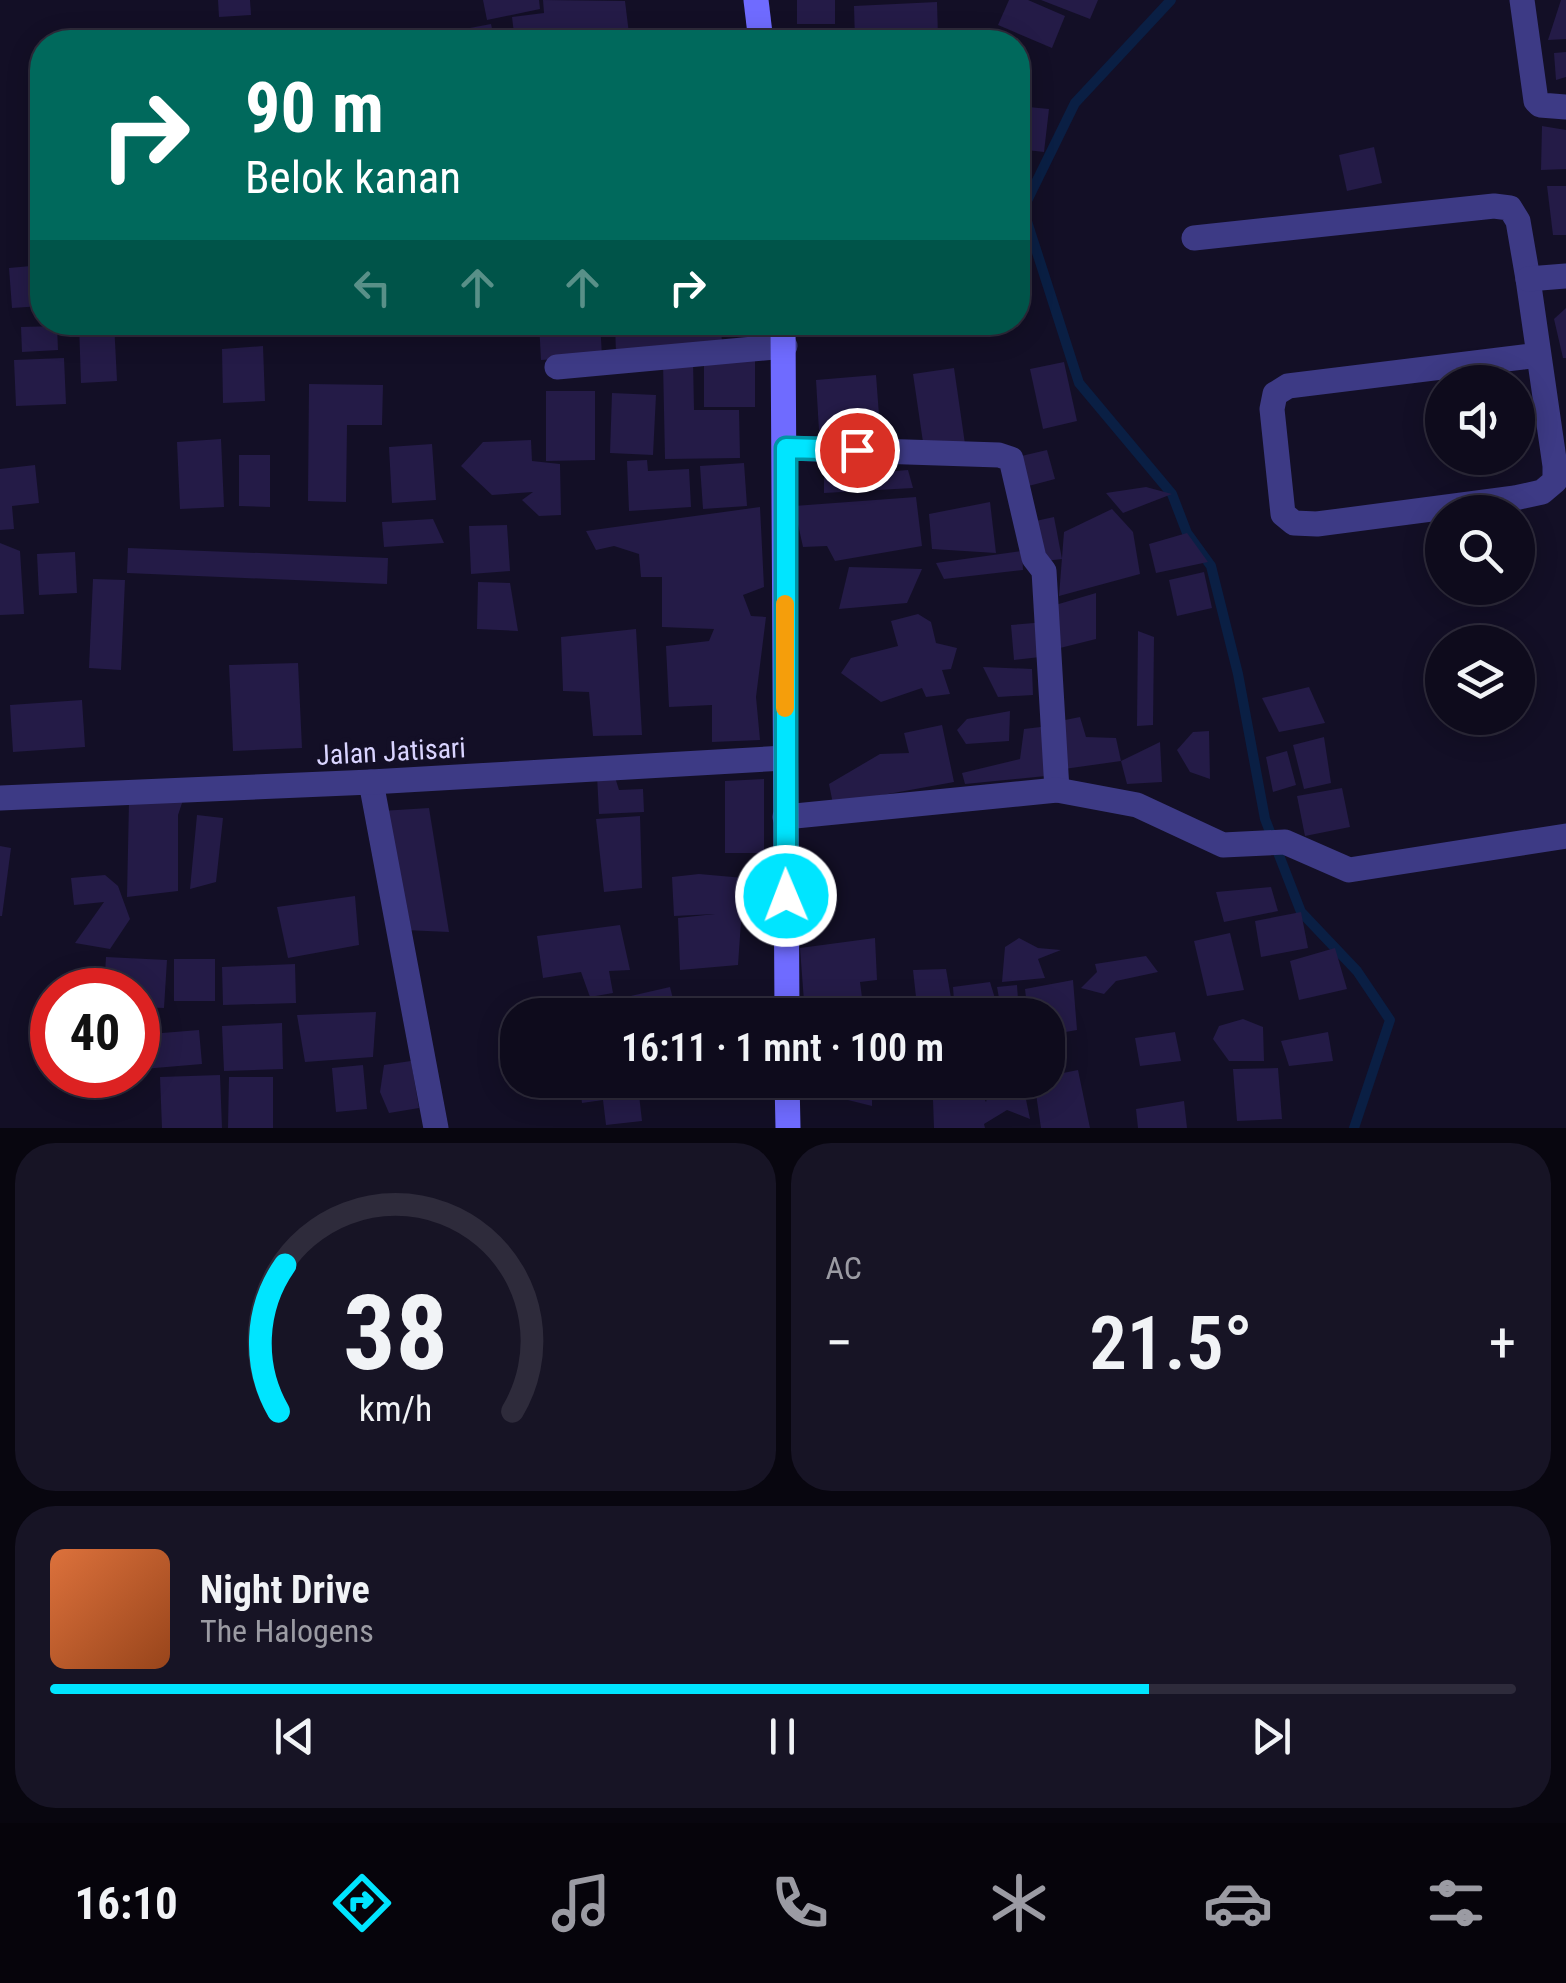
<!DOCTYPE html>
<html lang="id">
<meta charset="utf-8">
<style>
:root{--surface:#0e0b1c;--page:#171425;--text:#f1f3f6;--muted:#9b9ba3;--line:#2e2b3b;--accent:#00e5ff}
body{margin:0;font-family:"Roboto Condensed",sans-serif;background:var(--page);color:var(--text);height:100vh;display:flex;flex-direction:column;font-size:38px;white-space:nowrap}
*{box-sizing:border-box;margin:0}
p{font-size:32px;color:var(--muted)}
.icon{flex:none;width:55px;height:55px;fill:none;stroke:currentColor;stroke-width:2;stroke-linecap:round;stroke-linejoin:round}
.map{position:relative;height:1128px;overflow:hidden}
.panel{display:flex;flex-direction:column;gap:15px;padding:15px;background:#08060f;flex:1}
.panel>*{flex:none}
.banner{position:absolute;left:30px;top:30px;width:1000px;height:305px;border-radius:40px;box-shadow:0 5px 25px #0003,0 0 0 2px var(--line);background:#00695c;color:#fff;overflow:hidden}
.buttons{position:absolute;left:1425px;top:365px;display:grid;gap:20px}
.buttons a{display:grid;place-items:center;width:110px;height:110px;border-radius:50%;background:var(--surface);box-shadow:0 5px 25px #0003,0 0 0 2px var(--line);font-size:50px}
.speed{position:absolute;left:30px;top:968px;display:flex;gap:20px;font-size:50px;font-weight:700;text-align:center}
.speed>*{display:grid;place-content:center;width:130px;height:130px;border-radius:50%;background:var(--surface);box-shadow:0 5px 25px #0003,0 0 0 2px var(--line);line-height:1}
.speed .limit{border:15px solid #d22;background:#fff;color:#111}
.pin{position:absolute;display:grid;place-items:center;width:85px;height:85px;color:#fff;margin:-42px;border:5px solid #fff;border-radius:50%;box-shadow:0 2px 10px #0007}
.me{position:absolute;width:110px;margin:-55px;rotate:359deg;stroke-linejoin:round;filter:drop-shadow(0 0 8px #0008)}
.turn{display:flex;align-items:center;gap:35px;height:210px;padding:0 50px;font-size:45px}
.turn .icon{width:130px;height:130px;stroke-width:2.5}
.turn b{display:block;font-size:70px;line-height:85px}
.lanes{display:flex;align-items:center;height:95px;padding:0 50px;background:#0003;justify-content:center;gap:50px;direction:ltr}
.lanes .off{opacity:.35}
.big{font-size:75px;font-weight:600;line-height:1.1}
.panel .tile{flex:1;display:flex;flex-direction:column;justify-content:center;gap:15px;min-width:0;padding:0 35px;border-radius:40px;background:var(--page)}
.panel .dial{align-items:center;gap:0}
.dial svg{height:260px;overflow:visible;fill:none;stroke:var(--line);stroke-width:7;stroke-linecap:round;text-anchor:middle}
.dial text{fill:var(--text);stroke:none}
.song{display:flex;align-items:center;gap:30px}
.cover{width:120px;height:120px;border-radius:15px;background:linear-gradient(135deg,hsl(20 70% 55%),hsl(20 70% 35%))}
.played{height:10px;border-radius:5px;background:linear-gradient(90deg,var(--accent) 75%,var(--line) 75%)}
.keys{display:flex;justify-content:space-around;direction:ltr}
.heat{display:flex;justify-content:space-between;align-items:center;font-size:55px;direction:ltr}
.panel .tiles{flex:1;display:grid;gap:15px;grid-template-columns:1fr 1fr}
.tile:last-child{grid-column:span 2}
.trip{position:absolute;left:500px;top:998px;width:565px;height:100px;border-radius:40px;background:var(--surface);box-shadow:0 5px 25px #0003,0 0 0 2px var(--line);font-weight:600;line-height:100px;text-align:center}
.dock{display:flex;height:160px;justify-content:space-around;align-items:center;background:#06040b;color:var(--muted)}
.dock .icon{width:70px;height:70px}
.dock .active{color:var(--accent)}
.dock b{font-size:45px;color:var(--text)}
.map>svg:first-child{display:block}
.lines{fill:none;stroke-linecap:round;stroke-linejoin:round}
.stream{stroke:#0a1f44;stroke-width:10}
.building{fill:#241b47}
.street{stroke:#3d3a85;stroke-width:25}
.secondary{stroke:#6f6bff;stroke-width:25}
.route-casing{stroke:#0095a6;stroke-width:25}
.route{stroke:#00e5ff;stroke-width:18}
.slow{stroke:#f59e0b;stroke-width:18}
.labels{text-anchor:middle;stroke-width:10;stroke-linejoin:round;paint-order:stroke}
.street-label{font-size:28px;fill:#d9d4ff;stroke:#130f26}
</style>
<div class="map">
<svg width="1566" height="1128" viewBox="0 0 1566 1128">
<rect width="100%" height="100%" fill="#130f26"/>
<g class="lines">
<path class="stream" d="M 1171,0 L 1075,103 L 1023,209 L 1079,383 L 1172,494 L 1187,533 L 1211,566 L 1238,674 L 1265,819 L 1301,912 L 1357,971 L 1390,1020 L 1354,1128"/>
</g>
<g class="building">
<path d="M 218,0 L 250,0 L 251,15 L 219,17 Z"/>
<path d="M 483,0 L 539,0 L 540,9 L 487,20 Z"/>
<path d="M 543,0 L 625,1 L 630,42 L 515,42 L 512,17 L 544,13 Z"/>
<rect x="797" y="0" width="38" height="24"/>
<path d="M 1009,0 L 1028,0 L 1065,16 L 1052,48 L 998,25 Z"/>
<path d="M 1041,0 L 1098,0 L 1090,19 Z"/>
<path d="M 1561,0 L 1566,0 L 1566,39 L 1548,40 Z"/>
<path d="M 937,2 L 938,37 L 855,41 L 854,6 Z"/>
<path d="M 491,24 L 495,42 L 440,42 L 438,34 Z"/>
<path d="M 1566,52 L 1566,77 L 1556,80 L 1554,53 Z"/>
<path d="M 1018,106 L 1049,109 L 1044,152 L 1018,149 Z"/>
<path d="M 1542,126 L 1566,130 L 1566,169 L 1541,170 Z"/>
<path d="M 1374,147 L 1382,183 L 1347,191 L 1339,155 Z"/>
<path d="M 1547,186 L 1566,186 L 1566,235 L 1553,235 Z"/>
<path d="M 42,265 L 42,306 L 12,308 L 9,268 Z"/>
<path d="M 1566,308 L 1566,358 L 1563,358 L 1554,319 Z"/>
<path d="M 114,322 L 117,381 L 81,383 L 79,324 Z"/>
<path d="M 539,322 L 600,322 L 602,356 L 541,360 Z"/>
<path d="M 615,322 L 721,322 L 722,345 L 616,355 Z"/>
<path d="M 57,326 L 58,350 L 22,352 L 21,327 Z"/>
<path d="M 263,346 L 265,401 L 223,403 L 222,349 Z"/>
<path d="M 64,358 L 66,404 L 16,406 L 14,360 Z"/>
<path d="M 704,358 L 755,359 L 755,407 L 704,407 Z"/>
<path d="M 693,361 L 694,410 L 739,410 L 740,458 L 665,459 L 663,362 Z"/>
<path d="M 1064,362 L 1077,421 L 1043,429 L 1030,369 Z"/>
<path d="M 954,368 L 965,444 L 924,449 L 913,374 Z"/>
<path d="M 876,375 L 881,442 L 820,447 L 816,380 Z"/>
<path d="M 309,384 L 383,385 L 382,425 L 347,425 L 346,502 L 308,501 Z"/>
<path d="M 546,391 L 595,391 L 595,460 L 546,461 Z"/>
<path d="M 612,393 L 656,395 L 653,455 L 610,453 Z"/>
<path d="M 221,439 L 224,507 L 180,509 L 177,442 Z"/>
<path d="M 531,440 L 532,461 L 560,464 L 561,515 L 539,516 L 522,500 L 533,492 L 492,495 L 461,466 L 483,442 Z"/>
<path d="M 432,444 L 436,500 L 392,503 L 389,447 Z"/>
<path d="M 1047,450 L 1055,479 L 1021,488 L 1013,458 Z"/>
<path d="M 239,455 L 270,455 L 270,507 L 239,506 Z"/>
<path d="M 647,460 L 648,471 L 689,469 L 691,507 L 629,511 L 627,461 Z"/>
<path d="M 744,463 L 747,506 L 703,509 L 700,466 Z"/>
<path d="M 35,465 L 39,503 L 12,506 L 14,529 L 0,530 L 0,469 Z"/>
<path d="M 908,470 L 913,488 L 824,493 L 824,477 Z"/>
<path d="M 1146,487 L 1172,494 L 1123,513 L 1106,493 Z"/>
<path d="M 916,497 L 922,546 L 835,561 L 827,546 L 803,547 L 794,506 Z"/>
<path d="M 990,502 L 996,553 L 932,549 L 929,514 Z"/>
<path d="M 760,507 L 764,587 L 743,595 L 751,616 L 766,617 L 756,697 L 760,740 L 712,742 L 712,705 L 669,707 L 666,646 L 709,641 L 714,629 L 662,627 L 662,577 L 641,577 L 639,554 L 614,546 L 596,550 L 586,531 Z"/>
<path d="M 1112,509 L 1133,532 L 1140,574 L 1059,596 L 1064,532 Z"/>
<path d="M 1054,517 L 1062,559 L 1045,561 L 1031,522 Z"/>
<path d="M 433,519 L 444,543 L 384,547 L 382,522 Z"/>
<path d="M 507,525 L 510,571 L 471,574 L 469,526 Z"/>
<path d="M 1187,533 L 1208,562 L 1156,573 L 1149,544 Z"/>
<path d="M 0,543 L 20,551 L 24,614 L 0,615 Z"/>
<path d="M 128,548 L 388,558 L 387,584 L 127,573 Z"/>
<path d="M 1022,551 L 1023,570 L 944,579 L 936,563 Z"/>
<path d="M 75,552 L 77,593 L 39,595 L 37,554 Z"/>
<path d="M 849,567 L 922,569 L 907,603 L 839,609 Z"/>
<path d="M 1204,572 L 1212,608 L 1177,616 L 1169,580 Z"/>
<path d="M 93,579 L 125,580 L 121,670 L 89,668 Z"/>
<path d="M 478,582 L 510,583 L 518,631 L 477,629 Z"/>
<path d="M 1096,593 L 1096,639 L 1056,649 L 1052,606 Z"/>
<path d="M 918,614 L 931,622 L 936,643 L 957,648 L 951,669 L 942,670 L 950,694 L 926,697 L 922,688 L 881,702 L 841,673 L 851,658 L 898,646 L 891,621 Z"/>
<path d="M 1046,622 L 1049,656 L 1014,660 L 1011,625 Z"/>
<path d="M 636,629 L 642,735 L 593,736 L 589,692 L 563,691 L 561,637 Z"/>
<path d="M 1138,631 L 1154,637 L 1153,725 L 1137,726 Z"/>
<path d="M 298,663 L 302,748 L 233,751 L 229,665 Z"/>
<path d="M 983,667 L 1032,669 L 1033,695 L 998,697 Z"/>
<path d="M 1309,687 L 1325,723 L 1279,732 L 1262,698 Z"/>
<path d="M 82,700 L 85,747 L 13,752 L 10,705 Z"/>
<path d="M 1010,711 L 1009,741 L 966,744 L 957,730 L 967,719 Z"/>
<path d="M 1080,717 L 1086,737 L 1116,738 L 1121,761 L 1064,769 L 1055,722 Z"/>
<path d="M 942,725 L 954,782 L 833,804 L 829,784 L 880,754 L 909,753 L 904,733 Z"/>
<path d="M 1049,726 L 1056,775 L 965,784 L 962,773 L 1020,759 L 1024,729 Z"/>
<path d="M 1209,731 L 1210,779 L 1190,772 L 1177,750 L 1193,732 Z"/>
<path d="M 1324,737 L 1331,783 L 1304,789 L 1293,745 Z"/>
<path d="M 1160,742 L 1162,782 L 1127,784 L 1121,761 Z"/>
<path d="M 1287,751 L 1296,785 L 1273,792 L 1266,757 Z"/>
<path d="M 614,774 L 619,790 L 643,789 L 644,812 L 599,814 L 597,775 Z"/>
<path d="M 764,779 L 764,853 L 725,853 L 725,781 Z"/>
<path d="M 1342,788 L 1350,827 L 1305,836 L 1297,796 Z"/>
<path d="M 184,797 L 178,815 L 178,891 L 127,897 L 129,801 Z"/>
<path d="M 429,808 L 449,932 L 405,930 L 381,811 Z"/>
<path d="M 197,815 L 223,818 L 216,882 L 190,889 Z"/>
<path d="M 640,816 L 642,888 L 604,892 L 596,819 Z"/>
<path d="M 0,846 L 11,848 L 2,916 L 0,916 Z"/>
<path d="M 699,874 L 744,878 L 738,965 L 680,970 L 678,918 L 715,914 L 674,916 L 672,877 Z"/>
<path d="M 105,875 L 118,886 L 130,919 L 110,949 L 75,943 L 104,902 L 74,905 L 71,878 Z"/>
<path d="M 1271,887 L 1278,911 L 1224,922 L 1216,892 Z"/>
<path d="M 355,896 L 359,945 L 288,958 L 277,907 Z"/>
<path d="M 1301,912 L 1308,948 L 1261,957 L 1255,921 Z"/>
<path d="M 620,925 L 630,970 L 609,971 L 613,993 L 590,997 L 581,972 L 543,978 L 537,936 Z"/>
<path d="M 1230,933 L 1244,990 L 1207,996 L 1194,941 Z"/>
<path d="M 875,938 L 877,980 L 860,982 L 864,1013 L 805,1015 L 800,948 Z"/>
<path d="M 1019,938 L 1038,948 L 1061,950 L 1038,959 L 1045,978 L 1002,982 L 1005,947 Z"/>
<path d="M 1335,948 L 1347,989 L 1299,1000 L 1290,961 Z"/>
<path d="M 1146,956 L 1158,972 L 1116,981 L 1104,994 L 1081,988 L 1097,972 L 1095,964 Z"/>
<path d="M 106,957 L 167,960 L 164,1008 L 138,1007 L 138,990 L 104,990 Z"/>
<rect x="174" y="959" width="41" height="42"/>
<path d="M 295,964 L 296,1003 L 223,1005 L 222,967 Z"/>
<path d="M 946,969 L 954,1015 L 918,1015 L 913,970 Z"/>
<path d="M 1073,980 L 1077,1030 L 1048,1035 L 1048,1015 L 1028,1015 L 1025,989 Z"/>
<path d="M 990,982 L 1000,1015 L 955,1015 L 953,987 Z"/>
<path d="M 1017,985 L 1019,1015 L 1002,1015 L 997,987 Z"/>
<path d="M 670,987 L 677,1015 L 613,1015 L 609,1001 Z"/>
<path d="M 376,1012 L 373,1057 L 305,1062 L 297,1015 Z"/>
<path d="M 1243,1019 L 1263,1027 L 1264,1061 L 1229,1061 L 1213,1039 L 1219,1026 Z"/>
<path d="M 282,1023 L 283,1069 L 224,1071 L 222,1026 Z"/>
<path d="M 199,1030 L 202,1064 L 143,1069 L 150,1034 Z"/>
<path d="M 1175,1032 L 1181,1061 L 1140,1066 L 1135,1038 Z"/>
<path d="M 1328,1032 L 1333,1061 L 1289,1066 L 1281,1041 Z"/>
<path d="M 411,1061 L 419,1108 L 389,1113 L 380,1092 L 384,1065 Z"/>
<path d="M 363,1065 L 367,1109 L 336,1112 L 332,1068 Z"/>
<path d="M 1278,1068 L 1282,1119 L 1237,1121 L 1233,1069 Z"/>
<path d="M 1078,1070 L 1090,1128 L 1041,1128 L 1034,1080 L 1048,1080 L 1048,1076 Z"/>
<path d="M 220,1075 L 222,1128 L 162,1128 L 160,1077 Z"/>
<path d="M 229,1077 L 273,1077 L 273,1128 L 228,1128 Z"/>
<path d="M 579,1080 L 671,1080 L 671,1083 L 638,1086 L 642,1121 L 606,1125 L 603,1100 L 582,1103 Z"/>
<path d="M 840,1080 L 872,1080 L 872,1106 L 840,1098 Z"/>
<path d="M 886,1080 L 922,1080 L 924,1092 L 890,1098 Z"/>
<path d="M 1022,1080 L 1030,1119 L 1007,1110 L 984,1124 L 985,1128 L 934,1128 L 933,1100 L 977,1086 L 986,1102 L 992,1081 Z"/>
<path d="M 1184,1101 L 1187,1128 L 1138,1128 L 1136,1109 Z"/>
</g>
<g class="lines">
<g class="street">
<path d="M 1522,0 L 1536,101 L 1540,105 L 1566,107"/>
<path d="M 1194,238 L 1494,206 L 1510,208 L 1518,221 L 1528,279 L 1555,466 L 1555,481 L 1542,492 L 1515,498 L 1317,524 L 1294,523 L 1283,514 L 1272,409 L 1275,394 L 1288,386 L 1539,355"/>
<path d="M 1528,279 L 1566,276"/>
<path d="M 557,367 L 785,346"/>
<path d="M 786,448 L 999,455 L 1011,459 L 1034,558 L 1044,571 L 1057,790"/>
<path d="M 371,782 L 436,1128"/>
<path d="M 0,798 L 371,782 L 785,758"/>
<path d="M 785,817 L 1057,790 L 1137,805 L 1223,845 L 1285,842 L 1349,870 L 1566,836"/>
</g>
<g class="secondary">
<path d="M 756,0 L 761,42"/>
<path d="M 783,322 L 787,1015"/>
<path d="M 787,1080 L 788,1128"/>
</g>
</g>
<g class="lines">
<defs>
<path id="route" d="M 786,896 L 786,448 L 857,450"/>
</defs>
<use href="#route" class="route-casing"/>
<use href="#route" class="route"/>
<path class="slow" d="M 785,708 L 785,604"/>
</g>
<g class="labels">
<g class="street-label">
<text transform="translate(391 751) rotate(-3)" y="10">Jalan Jatisari</text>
</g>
</g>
</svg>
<div class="buttons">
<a><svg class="icon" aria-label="sound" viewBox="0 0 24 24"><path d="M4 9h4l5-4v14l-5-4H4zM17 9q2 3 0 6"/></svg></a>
<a><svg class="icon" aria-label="search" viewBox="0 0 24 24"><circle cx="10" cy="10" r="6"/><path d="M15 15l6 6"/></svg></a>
<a><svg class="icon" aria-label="layers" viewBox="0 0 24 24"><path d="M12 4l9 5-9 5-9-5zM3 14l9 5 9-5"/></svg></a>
</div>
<div class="speed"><div class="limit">40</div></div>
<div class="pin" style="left:857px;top:450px;background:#d93025"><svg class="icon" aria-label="arrive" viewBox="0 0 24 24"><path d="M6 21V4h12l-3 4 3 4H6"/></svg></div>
<svg class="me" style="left:786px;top:896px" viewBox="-20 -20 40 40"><circle r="17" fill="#00e5ff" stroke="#fff" stroke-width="3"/><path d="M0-11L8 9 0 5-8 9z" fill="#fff"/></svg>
<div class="trip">16:11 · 1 mnt · 100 m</div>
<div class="banner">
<div class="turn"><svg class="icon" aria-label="right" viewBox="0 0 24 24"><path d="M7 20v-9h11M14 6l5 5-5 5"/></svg><div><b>90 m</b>Belok kanan</div></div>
<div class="lanes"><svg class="icon off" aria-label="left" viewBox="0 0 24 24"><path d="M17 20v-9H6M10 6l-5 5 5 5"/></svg><svg class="icon off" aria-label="ahead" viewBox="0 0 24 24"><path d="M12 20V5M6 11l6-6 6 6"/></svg><svg class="icon off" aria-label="ahead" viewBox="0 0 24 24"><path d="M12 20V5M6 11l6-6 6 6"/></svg><svg class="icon" aria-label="right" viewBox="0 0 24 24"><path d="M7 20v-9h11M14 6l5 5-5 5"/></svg></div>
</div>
</div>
<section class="panel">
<div class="tiles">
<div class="tile dial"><svg viewBox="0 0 100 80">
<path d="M14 69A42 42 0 1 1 86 69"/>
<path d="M14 69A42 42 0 0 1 16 24" stroke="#00e5ff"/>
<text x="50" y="56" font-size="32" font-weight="700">38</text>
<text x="50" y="72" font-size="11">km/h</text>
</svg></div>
<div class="tile"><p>AC</p>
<div class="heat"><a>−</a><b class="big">21.5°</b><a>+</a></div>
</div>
<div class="tile">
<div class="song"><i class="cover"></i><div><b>Night Drive</b><p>The Halogens</p></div></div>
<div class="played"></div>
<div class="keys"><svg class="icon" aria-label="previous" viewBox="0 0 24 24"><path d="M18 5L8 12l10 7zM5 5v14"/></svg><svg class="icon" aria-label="pause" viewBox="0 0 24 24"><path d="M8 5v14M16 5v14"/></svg><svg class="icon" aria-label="next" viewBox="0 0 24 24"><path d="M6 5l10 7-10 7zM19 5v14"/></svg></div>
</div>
</div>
</section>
<nav class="dock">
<b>16:10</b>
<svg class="icon active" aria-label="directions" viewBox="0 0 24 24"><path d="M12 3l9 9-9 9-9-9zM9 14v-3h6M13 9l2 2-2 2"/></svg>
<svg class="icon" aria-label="music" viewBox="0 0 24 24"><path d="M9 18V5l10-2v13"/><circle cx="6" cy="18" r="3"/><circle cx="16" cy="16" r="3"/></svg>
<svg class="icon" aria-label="phone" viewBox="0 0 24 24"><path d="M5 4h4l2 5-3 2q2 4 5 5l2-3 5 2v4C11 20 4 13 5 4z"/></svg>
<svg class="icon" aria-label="climate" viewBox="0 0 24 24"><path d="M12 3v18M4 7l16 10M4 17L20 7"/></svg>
<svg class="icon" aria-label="car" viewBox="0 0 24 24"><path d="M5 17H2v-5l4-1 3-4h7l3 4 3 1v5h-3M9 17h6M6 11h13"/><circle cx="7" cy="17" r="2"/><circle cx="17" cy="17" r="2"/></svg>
<svg class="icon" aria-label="filters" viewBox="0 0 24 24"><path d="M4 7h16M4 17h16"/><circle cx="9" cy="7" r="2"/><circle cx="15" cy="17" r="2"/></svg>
</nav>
